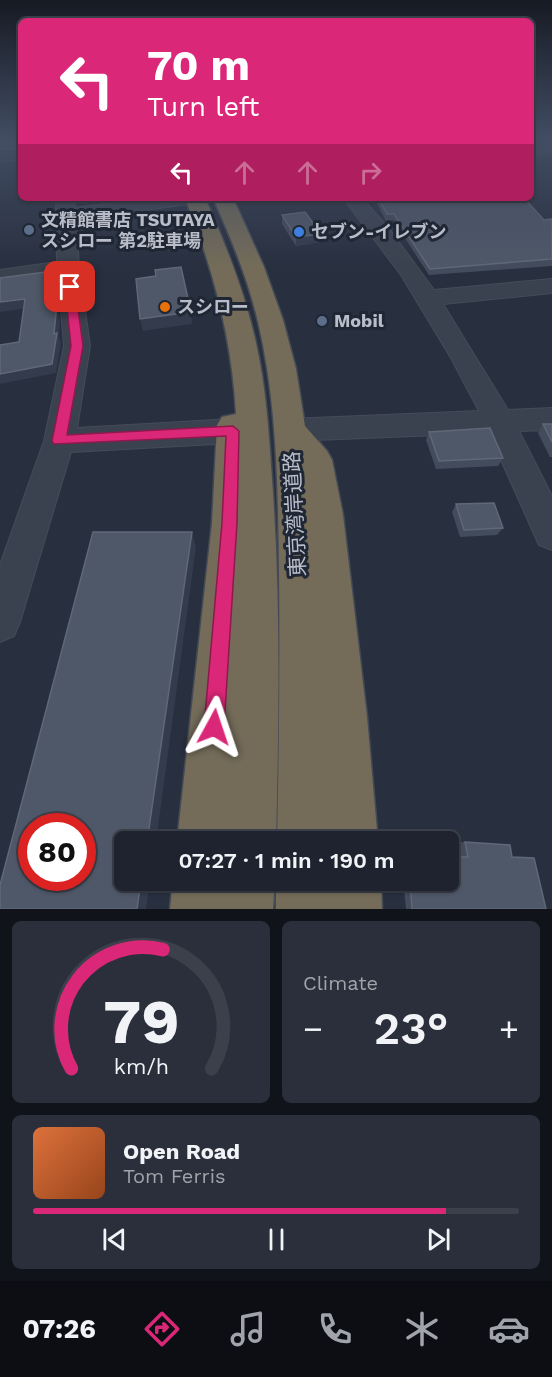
<!DOCTYPE html>
<meta charset="utf-8">
<style>
:root{--surface:#1e232f;--page:#2b2f3b;--text:#f1f3f6;--muted:#a1a4aa;--line:#3c404b;--accent:#db2777}
body{margin:0;font-family:"Work Sans","Noto Sans JP",sans-serif;background:var(--page);color:var(--text);height:100vh;display:flex;flex-direction:column;font-size:22px;white-space:nowrap}
*{box-sizing:border-box;margin:0}
p{font-size:20px;color:var(--muted)}
.icon{flex:none;width:33px;height:33px;fill:none;stroke:currentColor;stroke-width:2;stroke-linecap:round;stroke-linejoin:round}
.map{position:relative;height:909px;overflow:hidden}
.details{display:flex;flex-direction:column;gap:12px;padding:12px;background:#10131a;flex:1}
.details>*{flex:none}
.guide{position:absolute;left:18px;top:18px;width:516px;height:183px;border-radius:9px;box-shadow:0 2px 4px #0004,0 0 0 2px var(--line);background:#db2777;color:#fff;overflow:hidden}
.speed{position:absolute;left:18px;top:813px;display:flex;gap:12px;font-size:30px;font-weight:700;text-align:center}
.speed>*{display:grid;place-content:center;width:78px;height:78px;border-radius:50%;background:var(--surface);box-shadow:0 2px 4px #0004,0 0 0 2px var(--line);line-height:1}
.speed .limit{border:9px solid #d22;background:#fff;color:#111}
.pin{position:absolute;display:grid;place-items:center;width:51px;height:51px;color:#fff;margin:-26px;border-radius:12px;box-shadow:0 3px 9px #0006}
.me{position:absolute;width:66px;margin:-33px;rotate:5deg;stroke-linejoin:round;filter:drop-shadow(0 0 4px #0008)}
.turn{display:flex;align-items:center;gap:21px;height:126px;padding:0 30px;font-size:27px}
.turn .icon{width:78px;height:78px;stroke-width:2.5}
.turn b{display:block;font-size:42px;line-height:51px}
.lanes{display:flex;align-items:center;height:57px;padding:0 30px;background:#0003;justify-content:center;gap:30px;direction:ltr}
.lanes .off{opacity:.35}
.big{font-size:45px;font-weight:600;line-height:1.1}
.details .card{flex:1;display:flex;flex-direction:column;justify-content:center;gap:9px;min-width:0;padding:0 21px;border-radius:9px;background:var(--page)}
.details .dial{align-items:center;gap:0}
.dial svg{height:156px;overflow:visible;fill:none;stroke:var(--line);stroke-width:7;stroke-linecap:round;text-anchor:middle}
.dial text{fill:var(--text);stroke:none}
.song{display:flex;align-items:center;gap:18px}
.cover{width:72px;height:72px;border-radius:9px;background:linear-gradient(135deg,hsl(20 70% 55%),hsl(20 70% 35%))}
.played{height:6px;border-radius:3px;background:linear-gradient(90deg,var(--accent) 85%,var(--line) 85%)}
.keys{display:flex;justify-content:space-around;direction:ltr}
.heat{display:flex;justify-content:space-between;align-items:center;font-size:33px;direction:ltr}
.details .tiles{flex:1;display:grid;gap:12px;grid-template-columns:1fr 1fr}
.card:last-child{grid-column:span 2}
.trip{position:absolute;left:114px;top:831px;width:345px;height:60px;border-radius:9px;background:var(--surface);box-shadow:0 2px 4px #0004,0 0 0 2px var(--line);font-weight:600;line-height:60px;text-align:center}
.dock{display:flex;height:96px;justify-content:space-around;align-items:center;background:#0c0e13;color:var(--muted)}
.dock .icon{width:42px;height:42px}
.dock .active{color:var(--accent)}
.dock b{font-size:27px;color:var(--text)}
.map>svg:first-child{display:block}
.lines{fill:none;stroke-linecap:round;stroke-linejoin:round}
.minor-casing{stroke:#454b58;stroke-width:2}
.highway-casing{stroke:#434a56;stroke-width:3}
.minor{fill:#3b424f;fill-rule:evenodd}
.highway{fill:#746c59;fill-rule:evenodd}
.wall{fill:#434c5c}
.shaded-wall{fill:#333b4c}
.building{fill:#4f5868;stroke:#606877;stroke-width:1.5;fill-rule:evenodd}
.route{fill:#db2777;stroke:#8e194d;stroke-width:1.5}
.service-dot{fill:#5c6f8a;stroke:#202734;stroke-width:2}
.shop-dot{fill:#3f7fe0;stroke:#202734;stroke-width:2}
.food-dot{fill:#e8710a;stroke:#202734;stroke-width:2}
.labels{text-anchor:middle;stroke-width:6;stroke-linejoin:round;paint-order:stroke}
.far-poi-label{font-size:18px;font-weight:bold;fill:#b8bdc9;stroke:#202734;text-anchor:start}
.street-label{font-size:21px;fill:#b8bdc9;stroke:#202734}
</style>
<div class="map">
<svg width="552" height="909" viewBox="0 0 552 909">
<rect width="100%" height="100%" fill="#282f3f"/>
<g class="lines">
<defs>
<g id="minor">
<path d="M 552,143 L 552,153 L 531,156 L 531,146 Z"/>
<path d="M 56,198 L 74,198 L 75,208 L 148,198 L 198,198 L 196,202 L 189,204 L 76,219 L 79,267 L 90,346 L 77,428 L 233,419 L 244,423 L 248,431 L 244,439 L 233,443 L 71,452 L 20,622 L 14,636 L 0,642 L 0,565 L 44,441 L 64,346 L 58,275 L 0,284 L 0,270 L 57,262 Z"/>
<path d="M 343,198 L 362,198 L 390,230 L 434,290 L 552,279 L 552,293 L 443,304 L 508,410 L 552,408 L 552,430 L 519,431 L 552,496 L 552,550 L 539,545 L 489,433 L 290,441 L 279,438 L 275,430 L 279,422 L 290,419 L 479,411 L 451,358 L 401,275 Z"/>
</g>
<g id="highway">
<path d="M 185,198 L 205,198 C 226,245 245,293 256,343 C 266,387 269,434 272,479 C 281,599 279,720 276,842 L 177,842 L 212,523 L 217,425 L 222,417 L 236,414 C 232,338 213,268 185,198 Z"/>
<path d="M 213,198 L 233,198 L 264,267 L 283,320 L 296,369 L 305,426 L 327,451 L 332,460 L 343,515 L 367,717 L 378,842 L 277,842 C 279,751 280,660 279,569 C 278,487 277,402 258,322 C 248,279 231,238 213,198 Z"/>
<path d="M 173,880 L 275,880 L 273,909 L 170,909 Z"/>
<path d="M 276,880 L 381,880 L 382,909 L 276,909 Z"/>
</g>
</defs>
<use href="#minor" class="minor-casing"/>
<use href="#highway" class="highway-casing"/>
<use href="#minor" class="minor"/>
<use href="#highway" class="highway"/>
</g>
<g class="wall">
<path d="M 374,198 L 505,198 L 544,220 L 552,219 L 552,266 L 429,275 L 393,220 L 386,221 Z"/>
<path d="M 282,215 L 321,234 L 320,242 L 296,246 L 282,224 Z"/>
<path d="M 543,424 L 552,424 L 552,457 L 550,457 L 538,433 Z"/>
<path d="M 429,432 L 503,458 L 498,466 L 436,469 L 426,440 Z"/>
<path d="M 456,504 L 503,528 L 497,535 L 460,537 L 452,512 Z"/>
<path d="M 456,842 L 465,842 L 512,856 L 546,909 L 406,909 L 403,880 L 448,880 L 459,857 Z"/>
</g>
<g class="shaded-wall">
<path d="M 21,148 L 21,161 L 0,163 L 0,151 Z"/>
<path d="M 81,198 L 126,198 L 83,204 Z"/>
<path d="M 321,234 L 320,242 L 296,246 L 296,237 Z"/>
<path d="M 53,271 L 56,280 L 56,302 L 59,308 L 60,323 L 59,337 L 61,343 L 56,373 L 0,384 L 0,374 L 54,334 L 52,299 Z"/>
<path d="M 25,299 L 29,308 L 0,312 L 0,302 Z"/>
<path d="M 191,312 L 192,324 L 143,331 L 140,319 Z"/>
<path d="M 192,532 L 196,547 L 156,842 L 147,842 Z"/>
<path d="M 141,880 L 150,880 L 146,909 L 137,909 Z"/>
</g>
<g class="building">
<path d="M 0,140 L 21,140 L 21,148 L 0,150 Z"/>
<path d="M 378,198 L 524,198 L 544,220 L 552,219 L 552,259 L 430,269 L 394,214 L 387,214 Z"/>
<path d="M 305,212 L 321,234 L 296,237 L 282,215 Z"/>
<path d="M 181,267 L 191,312 L 140,319 L 136,279 L 156,276 L 155,270 Z"/>
<path d="M 53,271 L 52,299 L 55,298 L 56,314 L 54,334 L 57,333 L 52,364 L 0,374 L 0,345 L 19,342 L 25,299 L 0,302 L 0,278 Z"/>
<path d="M 543,424 L 552,424 L 552,442 Z"/>
<path d="M 490,428 L 503,458 L 439,461 L 429,432 Z"/>
<path d="M 494,503 L 503,528 L 464,530 L 456,504 Z"/>
<path d="M 93,532 L 192,532 L 147,842 L 124,842 L 124,880 L 141,880 L 137,909 L 0,909 L 0,885 ZM 32,826 L 82,826 L 82,878 L 32,878 Z"/>
<path d="M 465,842 L 510,845 L 512,857 L 534,858 L 546,909 L 412,909 L 410,880 L 448,880 L 448,857 L 468,857 Z"/>
</g>
<linearGradient id="sky" x2="0" y2="1"><stop stop-color="#161a23"/><stop offset="0.52" stop-color="#424d63"/><stop offset="1" stop-color="#424d63" stop-opacity="0"/></linearGradient>
<rect width="552" height="267" fill="url(#sky)"/>
<path class="route" d="M 70,284 L 75,287 L 83,346 L 67,435 L 233,426 L 239,431 L 237,523 L 224,727 L 221,733 L 214,736 L 207,733 L 204,727 L 222,523 L 226,436 L 54,444 L 52,441 L 71,346 L 65,287 Z"/>
<g class="service-dot">
<circle cx="29" cy="230" r="6"/>
<circle cx="322" cy="321" r="6"/>
</g>
<circle class="shop-dot" cx="299" cy="232" r="6"/>
<circle class="food-dot" cx="165" cy="307" r="6"/>
<g class="labels">
<g class="far-poi-label">
<text x="41" y="226">文精館書店 TSUTAYA<tspan x="41" dy="21">スシロー 第2駐車場</tspan></text>
<text x="311" y="238">セブン-イレブン</text>
<text x="177" y="313">スシロー</text>
<text x="334" y="327">Mobil</text>
</g>
<g class="street-label">
<text transform="translate(295 514) rotate(-93)" y="7">東京湾岸道路</text>
</g>
</g>
</svg>
<div class="speed"><div class="limit">80</div></div>
<div class="pin" style="left:70px;top:287px;background:#d93025"><svg class="icon" aria-label="arrive" viewBox="0 0 24 24"><path d="M6 21V4h12l-3 4 3 4H6"/></svg></div>
<svg class="me" style="left:214px;top:727px" viewBox="-20 -20 40 40"><path d="M0-17L14 15 0 8-14 15z" fill="#db2777" stroke="#fff" stroke-width="4"/></svg>
<div class="trip">07:27 · 1 min · 190 m</div>
<div class="guide">
<div class="turn"><svg class="icon" aria-label="left" viewBox="0 0 24 24"><path d="M17 20v-9H6M10 6l-5 5 5 5"/></svg><div><b>70 m</b>Turn left</div></div>
<div class="lanes"><svg class="icon" aria-label="left" viewBox="0 0 24 24"><path d="M17 20v-9H6M10 6l-5 5 5 5"/></svg><svg class="icon off" aria-label="ahead" viewBox="0 0 24 24"><path d="M12 20V5M6 11l6-6 6 6"/></svg><svg class="icon off" aria-label="ahead" viewBox="0 0 24 24"><path d="M12 20V5M6 11l6-6 6 6"/></svg><svg class="icon off" aria-label="right" viewBox="0 0 24 24"><path d="M7 20v-9h11M14 6l5 5-5 5"/></svg></div>
</div>
</div>
<section class="details">
<div class="tiles">
<div class="card dial"><svg viewBox="0 0 100 80">
<path d="M14 69A42 42 0 1 1 86 69"/>
<path d="M14 69A42 42 0 0 1 61 8" stroke="#db2777"/>
<text x="50" y="56" font-size="32" font-weight="700">79</text>
<text x="50" y="72" font-size="11">km/h</text>
</svg></div>
<div class="card"><p>Climate</p>
<div class="heat"><a>−</a><b class="big">23°</b><a>+</a></div>
</div>
<div class="card">
<div class="song"><i class="cover"></i><div><b>Open Road</b><p>Tom Ferris</p></div></div>
<div class="played"></div>
<div class="keys"><svg class="icon" aria-label="previous" viewBox="0 0 24 24"><path d="M18 5L8 12l10 7zM5 5v14"/></svg><svg class="icon" aria-label="pause" viewBox="0 0 24 24"><path d="M8 5v14M16 5v14"/></svg><svg class="icon" aria-label="next" viewBox="0 0 24 24"><path d="M6 5l10 7-10 7zM19 5v14"/></svg></div>
</div>
</div>
</section>
<nav class="dock">
<b>07:26</b>
<svg class="icon active" aria-label="directions" viewBox="0 0 24 24"><path d="M12 3l9 9-9 9-9-9zM9 14v-3h6M13 9l2 2-2 2"/></svg>
<svg class="icon" aria-label="music" viewBox="0 0 24 24"><path d="M9 18V5l10-2v13"/><circle cx="6" cy="18" r="3"/><circle cx="16" cy="16" r="3"/></svg>
<svg class="icon" aria-label="phone" viewBox="0 0 24 24"><path d="M5 4h4l2 5-3 2q2 4 5 5l2-3 5 2v4C11 20 4 13 5 4z"/></svg>
<svg class="icon" aria-label="climate" viewBox="0 0 24 24"><path d="M12 3v18M4 7l16 10M4 17L20 7"/></svg>
<svg class="icon" aria-label="car" viewBox="0 0 24 24"><path d="M5 17H2v-5l4-1 3-4h7l3 4 3 1v5h-3M9 17h6M6 11h13"/><circle cx="7" cy="17" r="2"/><circle cx="17" cy="17" r="2"/></svg>
</nav>
